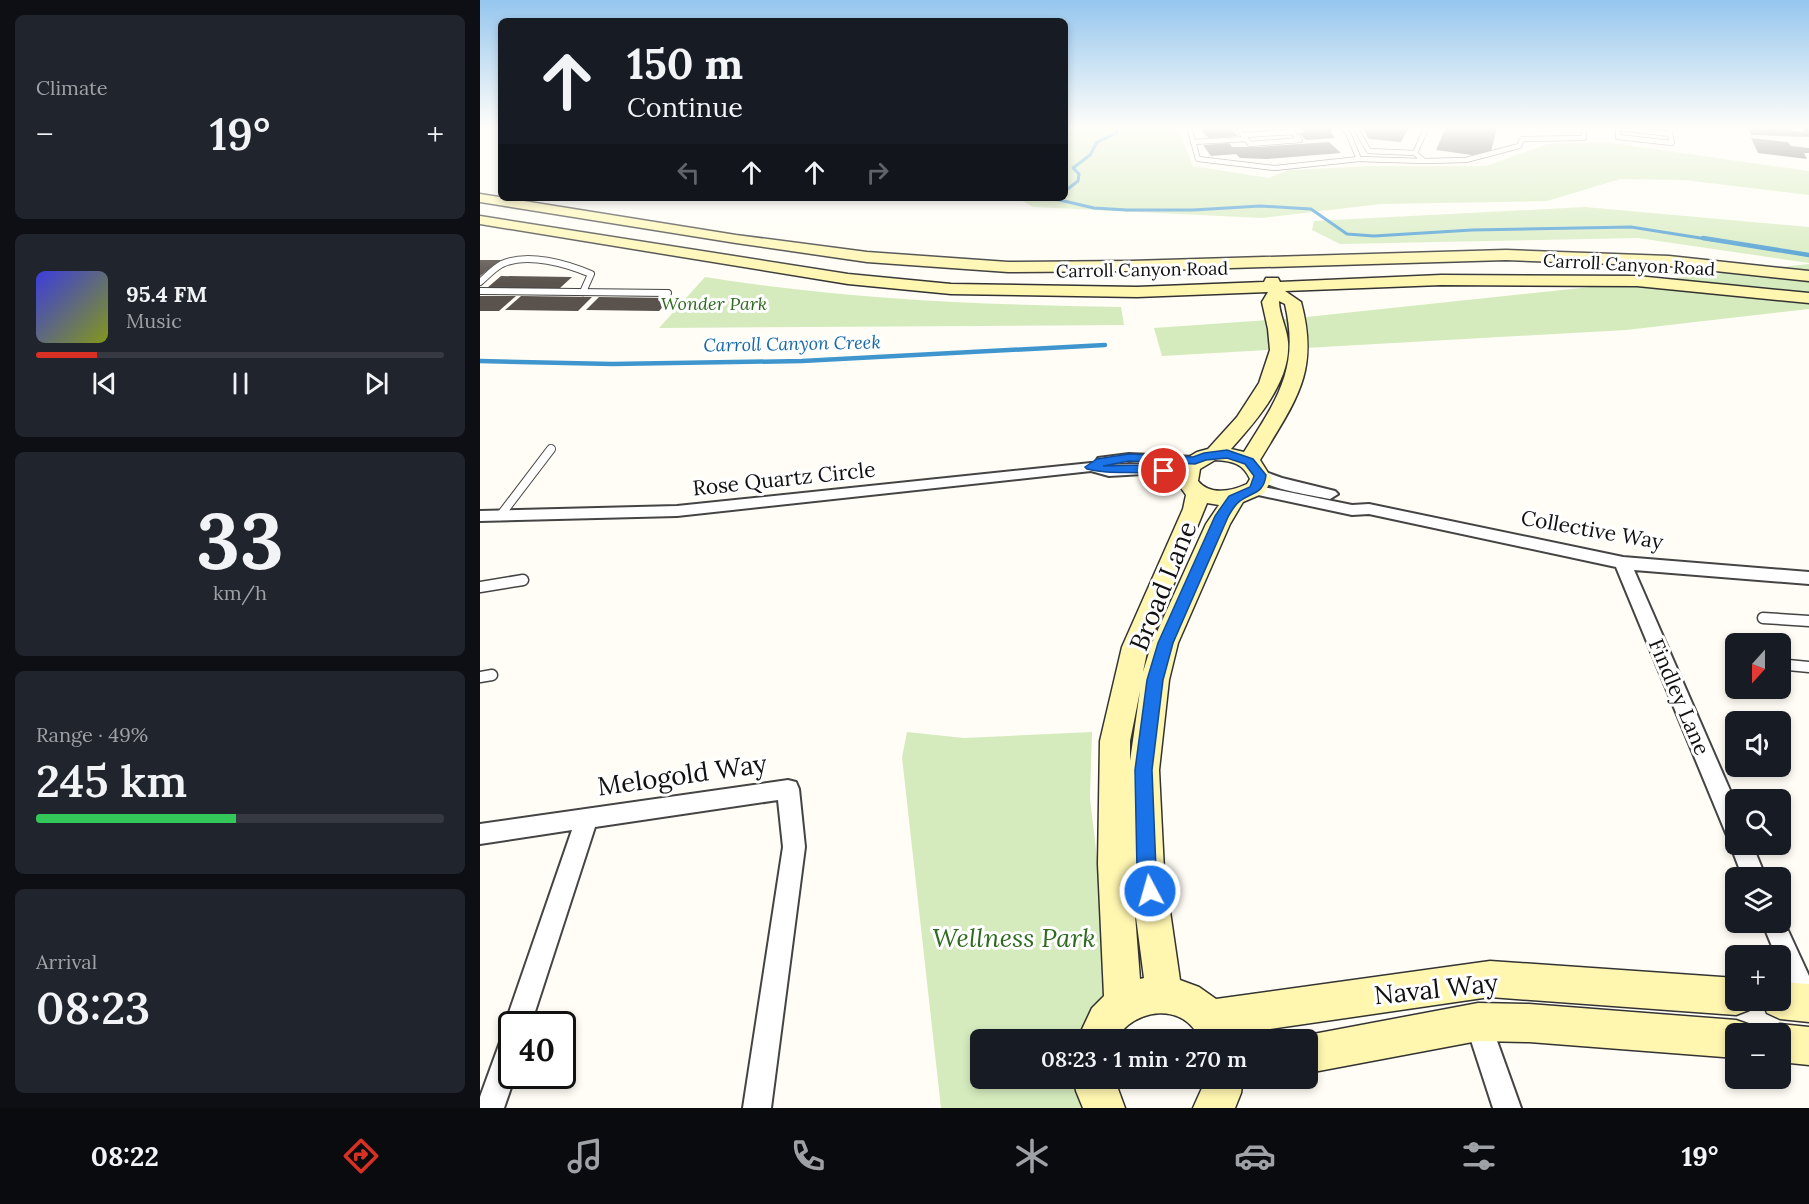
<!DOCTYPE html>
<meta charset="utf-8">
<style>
:root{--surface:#171b24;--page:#20242c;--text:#f1f3f6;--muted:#9ea1a6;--line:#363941;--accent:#d93025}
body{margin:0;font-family:Lora,serif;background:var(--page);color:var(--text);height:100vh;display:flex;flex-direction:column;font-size:22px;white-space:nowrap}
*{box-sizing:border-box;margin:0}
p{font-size:20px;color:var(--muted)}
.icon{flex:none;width:33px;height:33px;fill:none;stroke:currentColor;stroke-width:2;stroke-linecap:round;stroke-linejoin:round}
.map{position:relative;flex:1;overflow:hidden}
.drawer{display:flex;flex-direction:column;gap:15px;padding:15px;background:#0d0f14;width:480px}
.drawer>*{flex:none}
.banner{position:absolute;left:18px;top:18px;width:570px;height:183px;border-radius:9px;box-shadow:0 3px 9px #0003;background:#171b24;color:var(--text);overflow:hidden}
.needle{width:39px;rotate:201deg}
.controls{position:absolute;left:1245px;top:633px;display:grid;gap:12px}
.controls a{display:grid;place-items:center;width:66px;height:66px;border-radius:9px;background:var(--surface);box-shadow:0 3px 9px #0003;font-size:30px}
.speed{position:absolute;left:18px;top:1011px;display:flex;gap:12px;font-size:30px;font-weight:700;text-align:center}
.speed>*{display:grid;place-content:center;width:78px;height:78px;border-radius:50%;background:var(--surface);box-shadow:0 3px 9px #0003;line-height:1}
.speed .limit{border:3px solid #111;border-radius:9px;background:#fff;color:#111}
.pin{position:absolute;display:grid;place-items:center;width:51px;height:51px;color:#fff;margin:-26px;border:3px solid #fff;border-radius:50%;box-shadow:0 2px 6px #0007}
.me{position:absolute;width:66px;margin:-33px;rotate:354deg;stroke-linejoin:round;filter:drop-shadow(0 0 4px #0008)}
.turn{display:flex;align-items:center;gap:21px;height:126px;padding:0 30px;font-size:27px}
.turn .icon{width:78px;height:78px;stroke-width:2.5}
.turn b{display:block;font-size:42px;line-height:51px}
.lanes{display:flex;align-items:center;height:57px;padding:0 30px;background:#0003;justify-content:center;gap:30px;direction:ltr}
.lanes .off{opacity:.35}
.big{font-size:45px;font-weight:600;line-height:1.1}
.drawer .widget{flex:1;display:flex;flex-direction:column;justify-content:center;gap:9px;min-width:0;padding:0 21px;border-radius:9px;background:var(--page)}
.drawer .dial{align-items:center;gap:0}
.dial b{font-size:78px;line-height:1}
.song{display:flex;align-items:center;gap:18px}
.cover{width:72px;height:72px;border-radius:9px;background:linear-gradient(135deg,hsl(240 70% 55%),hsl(70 70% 35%))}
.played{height:6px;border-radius:3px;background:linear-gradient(90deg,var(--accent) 15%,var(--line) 15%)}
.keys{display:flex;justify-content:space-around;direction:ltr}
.heat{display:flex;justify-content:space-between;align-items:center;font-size:33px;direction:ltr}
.charge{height:9px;border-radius:4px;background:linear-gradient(90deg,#34c759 49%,var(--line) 0)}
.trip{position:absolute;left:490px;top:1029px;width:348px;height:60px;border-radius:9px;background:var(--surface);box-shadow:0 3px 9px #0003;font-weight:600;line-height:60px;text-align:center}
.tabs{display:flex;height:96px;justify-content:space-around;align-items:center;background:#090b0e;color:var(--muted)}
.tabs .icon{width:42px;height:42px}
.tabs .on{color:var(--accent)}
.tabs b{font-size:27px;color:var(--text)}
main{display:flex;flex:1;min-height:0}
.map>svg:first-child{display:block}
.green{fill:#d5ebbd}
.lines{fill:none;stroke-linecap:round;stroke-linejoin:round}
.stream-far1{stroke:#3f96cf;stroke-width:3}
.stream{stroke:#3f96cf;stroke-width:4.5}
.building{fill:#5a524d}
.lane-far3-casing{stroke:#444;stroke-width:6}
.lane-far2-casing{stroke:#444;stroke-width:8}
.lane-far1-casing{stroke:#444;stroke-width:10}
.lane-casing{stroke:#444;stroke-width:13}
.street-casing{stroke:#444;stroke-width:4}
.secondary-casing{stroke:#333;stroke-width:3}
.lane-far3{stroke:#fff;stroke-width:4.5}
.lane-far2{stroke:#fff;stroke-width:6}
.lane-far1{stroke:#fff;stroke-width:8}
.lane{stroke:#fff;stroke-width:10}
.street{fill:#fff;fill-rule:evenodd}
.secondary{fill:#fff6b0;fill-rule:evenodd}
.route{fill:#1a73e8;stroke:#114b97;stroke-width:1.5}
.labels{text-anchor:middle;stroke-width:6;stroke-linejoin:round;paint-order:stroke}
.far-street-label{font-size:18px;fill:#111;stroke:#fff}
.far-park-label{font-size:18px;font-style:italic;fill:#2f6b1f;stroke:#fff}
.far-water-label{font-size:18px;font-style:italic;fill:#1768a6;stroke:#fff}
.street-label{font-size:21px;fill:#111;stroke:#fff}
.near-street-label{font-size:26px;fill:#111;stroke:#fff}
.near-park-label{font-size:26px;font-style:italic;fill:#2f6b1f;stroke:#fff}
</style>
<main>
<section class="drawer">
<div class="widget"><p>Climate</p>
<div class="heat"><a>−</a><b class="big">19°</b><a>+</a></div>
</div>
<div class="widget">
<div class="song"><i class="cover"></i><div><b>95.4 FM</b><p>Music</p></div></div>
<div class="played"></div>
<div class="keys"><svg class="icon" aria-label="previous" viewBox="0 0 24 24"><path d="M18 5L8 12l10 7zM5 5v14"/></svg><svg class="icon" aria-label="pause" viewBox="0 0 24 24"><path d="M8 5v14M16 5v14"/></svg><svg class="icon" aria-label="next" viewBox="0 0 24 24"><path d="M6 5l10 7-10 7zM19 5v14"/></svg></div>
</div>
<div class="widget dial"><b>33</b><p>km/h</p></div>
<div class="widget"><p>Range · 49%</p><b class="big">245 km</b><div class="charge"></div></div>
<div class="widget"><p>Arrival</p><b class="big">08:23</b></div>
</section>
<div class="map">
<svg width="1329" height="1108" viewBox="0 0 1329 1108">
<rect width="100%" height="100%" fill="#fffdf5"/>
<g class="green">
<path d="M 585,127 L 697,127 L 713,166 L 789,178 L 808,170 L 893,166 L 1006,166 L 1068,144 L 1124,142 L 1329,171 L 1329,195 L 1204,180 L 1140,179 L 1067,201 L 901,204 L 782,218 L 553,207 L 538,198 L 585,198 Z"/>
<path d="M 1105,207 L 1329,227 L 1329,263 L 1158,238 L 860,244 L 832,230 L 834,221 Z"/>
<path d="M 1329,264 L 1329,309 L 1146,330 L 682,356 L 674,328 L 817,318 Z"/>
<path d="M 225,277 C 363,299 501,305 641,307 L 644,325 L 179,328 Z"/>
<path d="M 427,732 L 484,738 L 612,732 L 610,798 L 633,996 L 613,1039 L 501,1040 L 501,1078 L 605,1079 L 611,1108 L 461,1108 L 422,757 Z"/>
</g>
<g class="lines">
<g class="stream-far1">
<path d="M 585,191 L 598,181 L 599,174 L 593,168 L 610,155 L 617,142 L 637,133 L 638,127"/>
<path d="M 571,198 L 614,208 L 647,210 L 713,210 L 780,206 L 831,209 L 867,234 L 894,236 L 992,230 L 1151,227 L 1233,240"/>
</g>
<g class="stream">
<path d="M 1223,238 L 1329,255"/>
<path d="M 0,361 L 132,364 L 322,361 L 625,345"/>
</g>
</g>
<g class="building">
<path d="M 722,127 L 750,127 L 758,136 L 729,138 L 721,131 L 723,131 Z"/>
<path d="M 820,127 L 851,127 L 854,131 L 850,131 L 855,138 L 826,140 L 819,133 L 825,132 Z"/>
<path d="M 882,127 L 929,127 L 921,142 L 889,139 Z"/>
<path d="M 966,127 L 1017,127 L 1011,152 L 992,155 L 956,150 Z"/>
<path d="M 1268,127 L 1312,127 L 1313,131 L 1324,132 L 1322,127 L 1329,128 L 1329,137 L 1271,135 Z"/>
<path d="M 1271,138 L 1308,142 L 1311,146 L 1329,148 L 1329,153 L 1324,153 L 1327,159 L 1278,153 Z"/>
<path d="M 849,142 L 861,153 L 787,159 L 760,158 L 756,154 L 731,156 L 723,145 L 749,143 L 752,147 L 777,147 Z"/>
<path d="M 0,260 L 21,260 L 0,276 Z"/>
<path d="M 21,276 L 92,277 L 80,288 L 7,288 Z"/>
<path d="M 0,296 L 36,296 L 19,311 L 0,311 Z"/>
<path d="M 41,296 L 112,297 L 98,311 L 25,310 Z"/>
<path d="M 119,297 L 191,298 L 179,311 L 106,310 Z"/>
</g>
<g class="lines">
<defs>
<g id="lane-far3">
<path d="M 709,127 L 718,159 L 795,168 L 879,159"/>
<path d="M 757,127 L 770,144 L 820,140 L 808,127"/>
<path d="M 862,127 L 868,133 L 879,159 L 944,161 L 935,153 L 947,127"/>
<path d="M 875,127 L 889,151 L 935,153"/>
<path d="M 1138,128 L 1190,134 L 1192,143 L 1138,137 Z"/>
<path d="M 1190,134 L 1189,130 L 1195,127"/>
<path d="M 763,135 L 813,132"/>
<path d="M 713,142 L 766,139"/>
<path d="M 944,161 L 986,160 L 1039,146 L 1042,139 L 1104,138 L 1104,127"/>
</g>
<g id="lane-far2">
<path d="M 0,282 C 7,276 14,268 22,264 C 48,252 87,264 111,274 L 103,292"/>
<path d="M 0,291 L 188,293"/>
</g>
<path id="lane-far1" d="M 20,516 L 71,449"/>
<g id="lane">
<path d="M 0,587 L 43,580"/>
<path d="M 1283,618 L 1329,621"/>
<path d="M 1308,665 L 1329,667"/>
<path d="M 0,677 L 12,675"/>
</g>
<g id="street">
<path d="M 649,454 L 715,457 L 722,461 L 715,465 L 649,462 L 624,465 L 663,464 L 712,474 L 714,477 L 707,482 L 663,474 L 629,476 L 611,471 L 197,516 L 0,521 L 0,511 L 197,506 L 611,463 L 618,464 L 616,461 L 618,458 Z"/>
<path d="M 780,470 L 802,478 L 855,491 L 858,494 L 850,499 C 832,495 784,489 773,475 L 775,472 Z"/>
<path d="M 774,485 L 872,505 L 889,504 L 1143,557 L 1329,572 L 1329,584 L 1154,570 L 1256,804 L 1256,844 L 1272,844 L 1286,878 L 1263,878 L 1250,844 L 1252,840 L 1248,838 L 1245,831 L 1136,567 L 889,514 L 872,515 L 769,493 L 766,490 L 769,487 Z"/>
<path d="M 308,780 L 316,782 L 319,789 L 325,847 L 291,1108 L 263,1108 L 303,847 L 298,800 L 115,827 L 51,1024 L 32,1024 L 32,1076 L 35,1076 L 24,1108 L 0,1108 L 0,1097 L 23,1034 L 28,1031 L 25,1024 L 92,830 L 0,844 L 0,824 Z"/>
<path d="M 1300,913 L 1329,976 L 1329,1019 L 1320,1015 L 1300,967 L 1300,956 L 1296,956 L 1282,922 L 1300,922 Z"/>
<path d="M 998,1009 L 1007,1013 L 1041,1108 L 1013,1108 L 985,1022 L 989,1013 Z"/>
</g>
<g id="secondary">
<path d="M 0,194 L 256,235 L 387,252 L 528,262 L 651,261 L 1026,250 L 1189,256 L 1329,271 L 1329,281 L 1189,266 L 1026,260 L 651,271 L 528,272 L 387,262 L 256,243 L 0,202 Z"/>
<path d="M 0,216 L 368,274 L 471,284 L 657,287 L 784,282 L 786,278 L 798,278 L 800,282 L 961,275 L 1157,276 L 1329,293 L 1329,303 L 1157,286 L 961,285 L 805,291 L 821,302 C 840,373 815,401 780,460 L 792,479 L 784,493 L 763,502 L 750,524 L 698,643 L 689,680 L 679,770 L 684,870 L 700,980 L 719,987 L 736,999 L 1010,961 L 1256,978 L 1256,1000 L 1273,1000 L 1269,1010 L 1256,1015 L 1010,997 L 756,1034 L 758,1040 L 720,1040 C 706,1002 653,1007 636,1040 L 597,1040 L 612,1008 L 624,996 L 618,864 L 620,741 L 642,647 L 703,509 L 706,495 L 696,481 L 702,461 L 717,452 L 728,449 L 757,417 L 779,383 L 790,350 L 788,329 L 782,302 L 788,292 L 657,297 L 471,294 L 368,284 L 0,224 ZM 799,301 L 805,304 C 820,369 797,399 764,452 L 751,449 C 776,421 811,382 808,342 C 807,328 799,314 799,301 ZM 735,460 C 752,461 763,463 770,479 L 767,484 C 752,491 730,496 718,481 L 720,469 ZM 727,503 L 739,505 L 726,524 L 672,643 L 663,672 L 668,647 ZM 660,691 L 650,761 L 650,741 ZM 654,902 L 664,978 L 660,979 Z"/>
<path d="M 1300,982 L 1329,984 L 1329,1022 L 1300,1019 L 1287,1013 L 1282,1000 L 1300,1000 Z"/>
<path d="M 998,1003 L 1049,1004 L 1256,1020 L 1270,1025 L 1273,1034 L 1256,1034 L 1256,1058 L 1049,1042 L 998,1041 L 828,1073 L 828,1040 L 816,1040 L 828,1035 Z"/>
<path d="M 1300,1024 L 1329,1027 L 1329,1065 L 1300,1062 L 1300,1034 L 1285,1034 L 1286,1029 Z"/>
<path d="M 594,1078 L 634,1078 L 645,1108 L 603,1108 L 596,1091 Z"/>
<path d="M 723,1078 L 763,1078 L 761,1093 L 755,1108 L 713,1108 L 722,1088 Z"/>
</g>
</defs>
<use href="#lane-far3" class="lane-far3-casing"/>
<use href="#lane-far2" class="lane-far2-casing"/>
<use href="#lane-far1" class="lane-far1-casing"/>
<use href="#lane" class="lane-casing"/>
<use href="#street" class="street-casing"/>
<use href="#secondary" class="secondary-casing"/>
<use href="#lane-far3" class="lane-far3"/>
<use href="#lane-far2" class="lane-far2"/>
<use href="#lane-far1" class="lane-far1"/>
<use href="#lane" class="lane"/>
<use href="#street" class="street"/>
<use href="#secondary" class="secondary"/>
</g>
<linearGradient id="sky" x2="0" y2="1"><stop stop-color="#95c6ee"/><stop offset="0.45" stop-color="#fffefa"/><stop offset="1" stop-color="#fffefa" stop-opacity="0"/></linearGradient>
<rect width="1329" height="283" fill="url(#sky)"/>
<path class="route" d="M 747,450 L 773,459 L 786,475 C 784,494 772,492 760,501 C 755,504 751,512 748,517 L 693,643 L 683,680 L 672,770 L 676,870 L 679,891 L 676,898 L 670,901 L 663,898 L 657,870 L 655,770 L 667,680 L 678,643 L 735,516 L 749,496 L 770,487 L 774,476 L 765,464 L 747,458 L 726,460 L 715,464 L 649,461 L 623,466 L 663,465 L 688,469 L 688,474 C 680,476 673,473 665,473 C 643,471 630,475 607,469 L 605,467 L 617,459 L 649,454 L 713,457 L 724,453 Z"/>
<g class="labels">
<g class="far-street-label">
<text transform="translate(1149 265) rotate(3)" y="6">Carroll Canyon Road</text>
<text transform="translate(662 270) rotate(-1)" y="6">Carroll Canyon Road</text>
</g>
<g class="far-park-label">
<text x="234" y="310">Wonder Park</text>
</g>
<g class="far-water-label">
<text transform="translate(312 344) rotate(-1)" y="6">Carroll Canyon Creek</text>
</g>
<g class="street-label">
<text transform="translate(304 479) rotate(-6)" y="7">Rose Quartz Circle</text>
<text transform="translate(1112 530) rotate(10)" y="7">Collective Way</text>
<text transform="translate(1199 697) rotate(67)" y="7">Findley Lane</text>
</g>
<g class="near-street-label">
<text transform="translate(683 586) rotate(-68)" y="9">Broad Lane</text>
<text transform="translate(202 775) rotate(-8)" y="9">Melogold Way</text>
<text transform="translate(956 989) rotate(-6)" y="9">Naval Way</text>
</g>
<g class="near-park-label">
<text x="534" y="947">Wellness Park</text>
</g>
</g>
</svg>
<div class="controls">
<a><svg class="needle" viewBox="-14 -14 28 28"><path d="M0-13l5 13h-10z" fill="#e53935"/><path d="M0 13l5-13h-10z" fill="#9ea1a6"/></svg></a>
<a><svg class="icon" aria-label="sound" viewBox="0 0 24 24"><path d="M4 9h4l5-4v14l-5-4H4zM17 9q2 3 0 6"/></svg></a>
<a><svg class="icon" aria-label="search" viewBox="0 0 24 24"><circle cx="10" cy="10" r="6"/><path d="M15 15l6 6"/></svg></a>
<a><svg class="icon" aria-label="layers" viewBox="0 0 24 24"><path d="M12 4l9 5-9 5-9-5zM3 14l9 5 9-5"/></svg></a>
<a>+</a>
<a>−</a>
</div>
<div class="speed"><div class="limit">40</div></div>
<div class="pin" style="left:684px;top:471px;background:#d93025"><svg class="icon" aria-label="arrive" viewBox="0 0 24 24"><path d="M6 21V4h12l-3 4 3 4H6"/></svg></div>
<svg class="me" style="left:670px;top:891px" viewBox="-20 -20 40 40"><circle r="17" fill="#1a73e8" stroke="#fff" stroke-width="3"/><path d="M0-11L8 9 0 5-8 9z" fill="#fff"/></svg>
<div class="trip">08:23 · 1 min · 270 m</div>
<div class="banner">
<div class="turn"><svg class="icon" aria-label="ahead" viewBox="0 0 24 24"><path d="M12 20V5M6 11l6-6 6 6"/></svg><div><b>150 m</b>Continue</div></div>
<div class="lanes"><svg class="icon off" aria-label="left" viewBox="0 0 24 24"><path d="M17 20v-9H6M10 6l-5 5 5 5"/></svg><svg class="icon" aria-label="ahead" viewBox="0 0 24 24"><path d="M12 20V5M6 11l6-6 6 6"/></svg><svg class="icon" aria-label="ahead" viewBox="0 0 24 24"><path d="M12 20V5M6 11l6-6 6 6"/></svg><svg class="icon off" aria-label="right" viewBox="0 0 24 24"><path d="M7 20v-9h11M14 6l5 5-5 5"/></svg></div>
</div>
</div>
</main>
<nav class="tabs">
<b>08:22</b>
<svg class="icon on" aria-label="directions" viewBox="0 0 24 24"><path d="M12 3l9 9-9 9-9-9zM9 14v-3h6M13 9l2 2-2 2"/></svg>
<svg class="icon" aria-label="music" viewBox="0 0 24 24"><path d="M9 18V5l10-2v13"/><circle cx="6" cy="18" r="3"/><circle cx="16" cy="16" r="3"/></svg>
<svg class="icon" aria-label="phone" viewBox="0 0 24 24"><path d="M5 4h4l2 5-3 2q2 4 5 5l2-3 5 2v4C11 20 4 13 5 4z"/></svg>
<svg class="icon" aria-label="climate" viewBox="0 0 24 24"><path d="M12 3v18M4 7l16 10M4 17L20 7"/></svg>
<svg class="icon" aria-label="car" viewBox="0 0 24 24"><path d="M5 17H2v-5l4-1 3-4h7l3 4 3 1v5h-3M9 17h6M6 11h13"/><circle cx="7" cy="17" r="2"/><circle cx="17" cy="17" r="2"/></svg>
<svg class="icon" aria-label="filters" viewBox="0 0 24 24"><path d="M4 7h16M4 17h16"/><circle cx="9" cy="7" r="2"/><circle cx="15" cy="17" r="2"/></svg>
<b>19°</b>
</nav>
